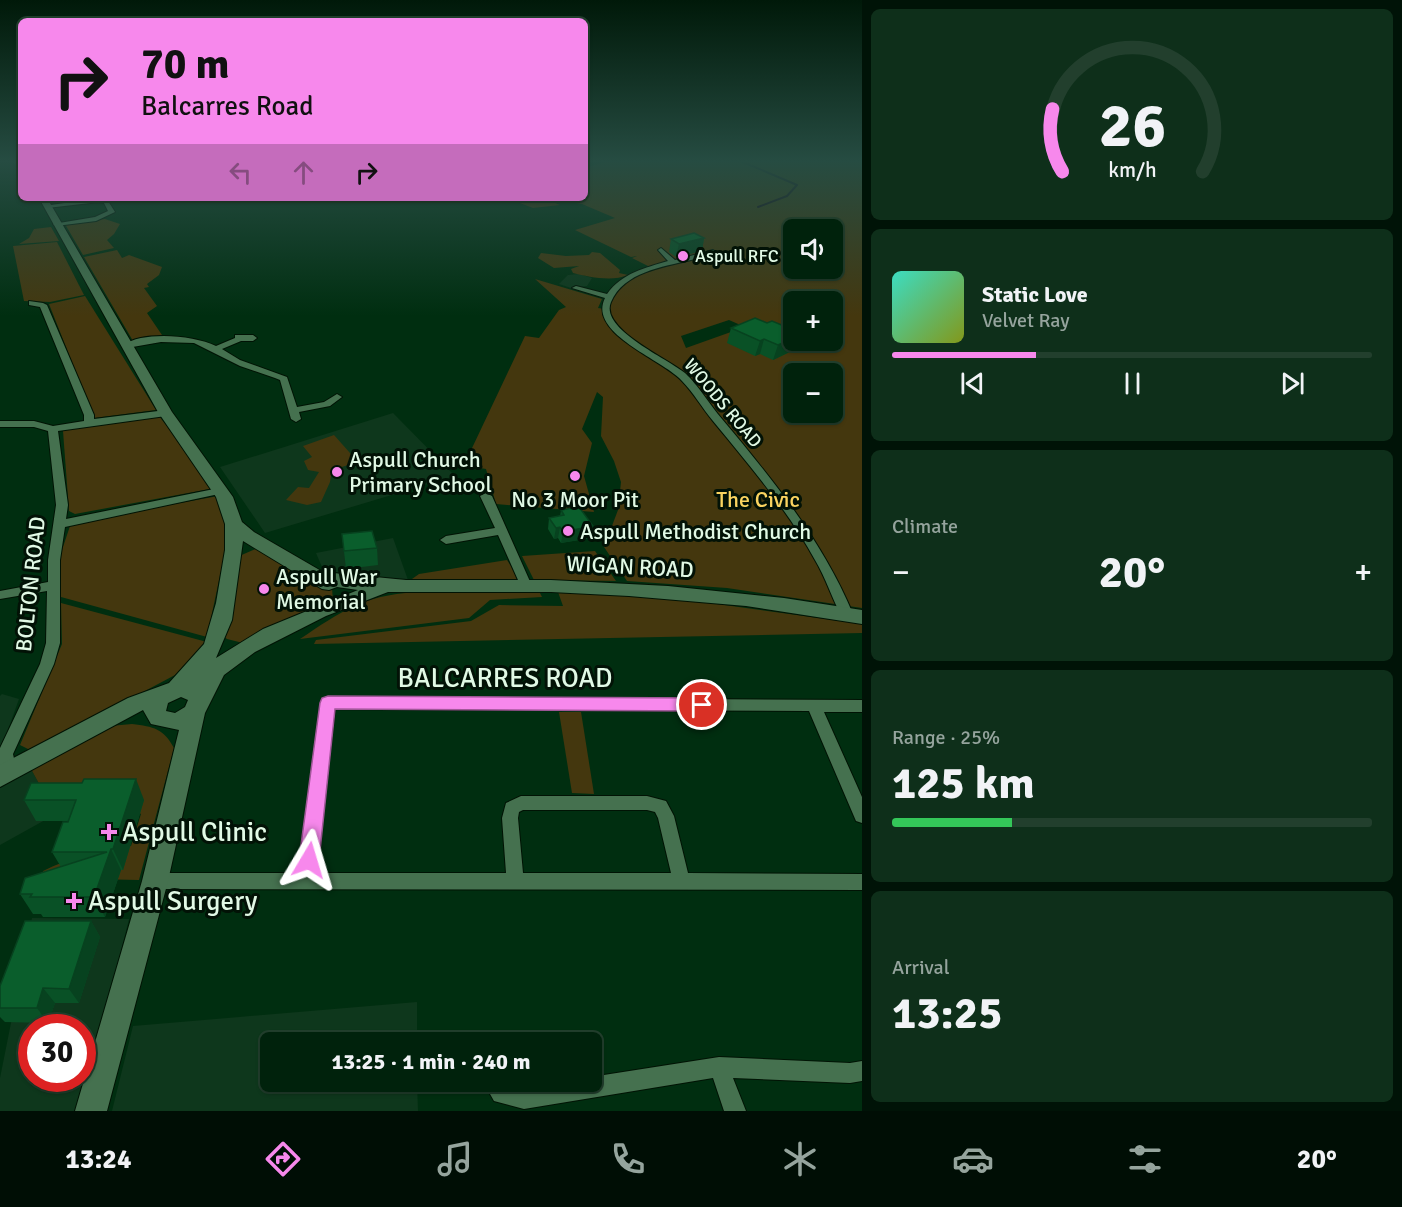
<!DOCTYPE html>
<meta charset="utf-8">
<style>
:root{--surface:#00220c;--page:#0e2f1a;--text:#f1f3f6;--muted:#95a49d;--line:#223f2d;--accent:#f788ec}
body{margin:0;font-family:Signika,sans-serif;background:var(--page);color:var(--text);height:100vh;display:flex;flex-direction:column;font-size:22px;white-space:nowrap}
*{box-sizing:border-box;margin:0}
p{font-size:20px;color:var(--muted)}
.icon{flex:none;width:33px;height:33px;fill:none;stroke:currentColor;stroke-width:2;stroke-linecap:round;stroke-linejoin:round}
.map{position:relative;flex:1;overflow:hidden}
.side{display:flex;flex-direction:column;gap:9px;padding:9px;background:#001307;width:540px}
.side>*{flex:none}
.top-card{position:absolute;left:18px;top:18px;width:570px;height:183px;border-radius:9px;box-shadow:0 2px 4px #0004,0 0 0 2px var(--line);background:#f788ec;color:#111;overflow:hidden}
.tools{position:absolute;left:783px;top:219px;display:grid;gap:12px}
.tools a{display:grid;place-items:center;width:60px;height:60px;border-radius:9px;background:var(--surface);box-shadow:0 2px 4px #0004,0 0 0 2px var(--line);font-size:30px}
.speed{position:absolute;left:18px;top:1014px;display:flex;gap:12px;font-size:30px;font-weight:700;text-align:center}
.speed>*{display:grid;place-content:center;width:78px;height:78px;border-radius:50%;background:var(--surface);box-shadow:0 2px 4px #0004,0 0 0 2px var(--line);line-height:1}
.speed .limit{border:9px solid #d22;background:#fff;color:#111}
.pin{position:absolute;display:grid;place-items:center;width:51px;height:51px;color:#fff;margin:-26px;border:3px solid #fff;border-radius:50%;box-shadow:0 2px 6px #0007}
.me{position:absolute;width:66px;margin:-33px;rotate:7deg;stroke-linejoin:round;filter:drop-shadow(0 0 4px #0008)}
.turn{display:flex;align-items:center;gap:21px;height:126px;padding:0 24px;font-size:27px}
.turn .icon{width:78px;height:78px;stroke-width:2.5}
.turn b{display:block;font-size:42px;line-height:51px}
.lanes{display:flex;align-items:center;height:57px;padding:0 24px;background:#0003;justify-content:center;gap:30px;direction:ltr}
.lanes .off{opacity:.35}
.big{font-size:45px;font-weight:800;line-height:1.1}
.side .tile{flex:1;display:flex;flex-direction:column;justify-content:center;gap:9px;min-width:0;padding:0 21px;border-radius:9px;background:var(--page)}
.side .dial{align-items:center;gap:0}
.dial svg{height:156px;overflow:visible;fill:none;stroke:var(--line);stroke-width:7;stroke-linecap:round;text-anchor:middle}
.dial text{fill:var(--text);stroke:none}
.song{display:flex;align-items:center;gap:18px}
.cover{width:72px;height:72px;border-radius:9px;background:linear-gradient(135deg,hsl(170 70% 55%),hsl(70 70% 35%))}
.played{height:6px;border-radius:3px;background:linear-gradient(90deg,var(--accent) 30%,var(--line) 30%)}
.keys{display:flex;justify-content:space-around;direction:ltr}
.heat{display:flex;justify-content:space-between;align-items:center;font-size:33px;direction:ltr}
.charge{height:9px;border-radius:4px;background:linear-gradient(90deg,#34c759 25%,var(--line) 0)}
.trip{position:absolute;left:260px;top:1032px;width:342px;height:60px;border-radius:9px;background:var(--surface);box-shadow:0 2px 4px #0004,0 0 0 2px var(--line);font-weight:800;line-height:60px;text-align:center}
.menu{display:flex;height:96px;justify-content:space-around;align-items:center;background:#000e05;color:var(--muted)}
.menu .icon{width:42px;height:42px}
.menu .current{color:var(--accent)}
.menu b{font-size:27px;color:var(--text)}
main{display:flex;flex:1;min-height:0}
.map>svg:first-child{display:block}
.built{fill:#0e371c;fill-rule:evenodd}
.green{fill:#44370e;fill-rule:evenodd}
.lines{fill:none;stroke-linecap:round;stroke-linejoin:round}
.stream{stroke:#170016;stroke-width:2}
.street-casing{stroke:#001304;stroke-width:2}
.secondary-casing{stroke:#001304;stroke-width:2}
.street{fill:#45714f;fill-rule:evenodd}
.secondary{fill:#45714f;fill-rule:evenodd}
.wall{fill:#095126}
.shaded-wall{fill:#07421f}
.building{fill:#0a5e2c;stroke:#07421f;stroke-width:1.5}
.route{fill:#f788ec;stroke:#a15899;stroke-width:1.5}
.poi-dot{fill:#f788ec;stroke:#021206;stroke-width:2}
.labels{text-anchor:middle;stroke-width:6;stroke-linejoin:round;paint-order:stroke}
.far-poi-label{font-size:18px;fill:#e1f9e5;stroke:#021206;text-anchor:start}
.far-street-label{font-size:18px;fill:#e1f9e5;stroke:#021206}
.poi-label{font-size:22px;fill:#e1f9e5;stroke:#021206;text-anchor:start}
.park-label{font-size:22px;fill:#fad460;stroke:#021206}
.street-label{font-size:22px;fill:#e1f9e5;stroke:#021206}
.near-street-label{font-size:27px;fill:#e1f9e5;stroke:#021206}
.near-poi-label{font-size:27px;fill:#e1f9e5;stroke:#021206;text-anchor:start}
</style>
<main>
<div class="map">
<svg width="862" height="1111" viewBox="0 0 862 1111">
<rect width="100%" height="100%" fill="#002e10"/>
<g class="built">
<path d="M 579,274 L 592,278 L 587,286 L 571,288 L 559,284 L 568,275 Z"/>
<path d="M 393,413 L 455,476 L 265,533 L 220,467 Z"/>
<path d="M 393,538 L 408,580 L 337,575 L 322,567 L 316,553 Z"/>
<path d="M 2,694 L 19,699 L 0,752 L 0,696 Z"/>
<path d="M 0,765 L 31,769 L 48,800 L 45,820 L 0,845 Z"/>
<path d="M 32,918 L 129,919 L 81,1111 L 0,1111 L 0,1078 ZM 32,1028 L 82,1028 L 82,1078 L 32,1078 Z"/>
<path d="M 417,1002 L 417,1042 L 270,1042 L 270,1082 L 417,1082 L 418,1111 L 112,1111 L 133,1026 Z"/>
</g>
<g class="green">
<path d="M 611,160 L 862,160 L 862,608 L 727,588 L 627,581 L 604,547 L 618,510 L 621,482 L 614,461 L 601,436 L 603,397 L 597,392 L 582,429 L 592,443 L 584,476 L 594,512 L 496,504 L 486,469 L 464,465 L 525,336 L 539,338 L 559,310 L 566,307 L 535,279 L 602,299 L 598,308 L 611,310 L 605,308 L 622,281 L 674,263 L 668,260 L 666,263 L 650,267 L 632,258 L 637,256 L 631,257 L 575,230 L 615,218 L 582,204 L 558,200 L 555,203 L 560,205 L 533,208 L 507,198 L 585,198 L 585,168 ZM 794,230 L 832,230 L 832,268 L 794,268 ZM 794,302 L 832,302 L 832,340 L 794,340 ZM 729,320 L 745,327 L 686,348 L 681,336 ZM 794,374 L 832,374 L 832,412 L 794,412 Z"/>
<path d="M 105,219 L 120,224 L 114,234 L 107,240 L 114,248 L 83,255 L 65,224 Z"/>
<path d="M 51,227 L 59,241 L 19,244 L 29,238 L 34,229 Z"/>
<path d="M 57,242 L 84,295 L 50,302 L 24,301 L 13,246 Z"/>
<path d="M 117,250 L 122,258 L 129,255 L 162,267 L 159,275 L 147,284 L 149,287 L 144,288 L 157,306 L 147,313 L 162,335 L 133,341 L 84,257 Z"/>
<path d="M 592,252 L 600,253 L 620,270 L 619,273 L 628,275 C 612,282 589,277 573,273 L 571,269 L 579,266 L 554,268 L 538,258 L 541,253 L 566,256 L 589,255 Z"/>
<path d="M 85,296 L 156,410 L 94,418 L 49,304 Z"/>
<path d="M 159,416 L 215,488 L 75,514 L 69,511 L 63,431 L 70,427 Z"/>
<path d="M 334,435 L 358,462 L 332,470 L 330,482 L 321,502 L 307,505 L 286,500 L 298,487 L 309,488 L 319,472 L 308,470 L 304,461 L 312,457 L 303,446 Z"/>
<path d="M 218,496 L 226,523 L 225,552 L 207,637 L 61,597 L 61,553 L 71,523 Z"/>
<path d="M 258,548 L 332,588 L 333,601 L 243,643 L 227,639 L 222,635 L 237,557 Z"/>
<path d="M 595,551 L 616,581 L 534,580 L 522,556 Z"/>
<path d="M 507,560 L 519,579 L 412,579 L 419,574 Z"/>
<path d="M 415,592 L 540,593 L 542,597 L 490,600 L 469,618 L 300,639 C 342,611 362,596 415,592 Z"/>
<path d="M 558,592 L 667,597 L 862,624 L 862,633 L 314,644 L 316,640 L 471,621 L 499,605 L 563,606 Z"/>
<path d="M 61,603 L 207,642 L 175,675 L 32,751 L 20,745 L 62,644 Z"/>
<path d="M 559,712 L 581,712 L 594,794 L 572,793 Z"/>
<path d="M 132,724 C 154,727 163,728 174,748 L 139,880 L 44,878 L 43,871 C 69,858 102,848 131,846 L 141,814 L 127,805 L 48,800 L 31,769 L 110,726 Z"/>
</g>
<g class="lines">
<path class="stream" d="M 738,160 L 797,185 L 787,196 L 758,207"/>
<defs>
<g id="street">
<path d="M 99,198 L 108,201 L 115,212 L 96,221 L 56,226 L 53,224 L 95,217 L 108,211 L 104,203 L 99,202 L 47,208 L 44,206 Z"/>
<path d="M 661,248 L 675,260 L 713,250 L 716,252 C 709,256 699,258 691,260 C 662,267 624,272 611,302 C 599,329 669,359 685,373 C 699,386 709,404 722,419 C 773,480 822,540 853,614 L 852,617 L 842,617 C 832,599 826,578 815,560 C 787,509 749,465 713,421 C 702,408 694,393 682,381 C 664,360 587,334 605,298 L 572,288 L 576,286 L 607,294 C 622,273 645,268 668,261 L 658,250 Z"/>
<path d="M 29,301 L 43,303 L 47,305 L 94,415 L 94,419 L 166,410 L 171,413 L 166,416 L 58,431 L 68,505 L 66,519 L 219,488 L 224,491 L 219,494 L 65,527 L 60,560 L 60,643 L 54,664 L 13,754 L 17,772 L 15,777 L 9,779 L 3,777 L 0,766 L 0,748 L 40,664 L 46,643 L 47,591 L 0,599 L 0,591 L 48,582 L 48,560 L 56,505 L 48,431 L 34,427 L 0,427 L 0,421 L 34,421 L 53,426 L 84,421 L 84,415 L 40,307 L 29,305 Z"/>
<path d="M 235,335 L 253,335 L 257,338 L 253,341 L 241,341 L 222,349 L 240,360 L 287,377 L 297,407 L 324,402 L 337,394 L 342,397 L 330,406 L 299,412 L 301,419 L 296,422 L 291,419 L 280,380 L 275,378 L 240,366 L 194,343 L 161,342 L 127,348 L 123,345 C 144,331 193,335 216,346 L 235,338 Z"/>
<path d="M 486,493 L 492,496 L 532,586 L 530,589 L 522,589 L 498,535 L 446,544 L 440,540 L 446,536 L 495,528 L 480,496 Z"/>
<path d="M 328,697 L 862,700 L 862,712 L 824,712 L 862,797 L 862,823 L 856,821 L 809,711 L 335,709 L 316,873 L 506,873 L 502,818 L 506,803 L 521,796 L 647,796 L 666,801 L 674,816 L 688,873 L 862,874 L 862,890 L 155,889 L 149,887 L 146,881 L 149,875 L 155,873 L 298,873 L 321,703 L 323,699 ZM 523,810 L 647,810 L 655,812 L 658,818 L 671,873 L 523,873 L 518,818 L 519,812 Z"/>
<path d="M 719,1057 L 850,1063 L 862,1061 L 862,1081 L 850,1083 L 733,1078 L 746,1111 L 724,1111 L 713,1078 L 524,1109 L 494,1101 L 490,1094 L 494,1087 L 501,1083 L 524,1087 L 562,1082 L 591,1082 L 591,1077 Z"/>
</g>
<g id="secondary">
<path d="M 10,160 L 19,160 L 21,169 Z"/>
<path d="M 39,198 L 47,198 L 172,412 L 233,497 L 242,522 L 254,532 L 323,572 L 406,580 L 551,580 L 668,586 L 784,598 L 862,610 L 862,624 L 746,606 L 629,596 L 551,592 L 388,592 L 326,616 L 255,652 L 224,675 L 205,713 L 168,881 L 107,1111 L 75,1111 L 142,881 L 179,730 L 151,724 L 143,710 L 0,787 L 0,765 L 128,698 L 169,683 L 204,644 L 216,603 L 225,550 L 225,524 L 216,497 L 158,412 ZM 243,541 L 322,589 L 329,590 L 337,587 L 358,590 L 263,629 L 216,658 L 232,620 ZM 181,697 L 188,700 L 185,707 L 175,713 L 166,711 L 168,703 Z"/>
</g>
</defs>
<use href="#street" class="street-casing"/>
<use href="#secondary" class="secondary-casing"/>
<use href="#street" class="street"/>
<use href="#secondary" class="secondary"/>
</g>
<g class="wall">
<path d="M 704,238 L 702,251 L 676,257 L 669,252 L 671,239 Z"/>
<path d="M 731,328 L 794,340 L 801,340 L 798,348 L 773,360 L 760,354 L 755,356 L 727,343 Z"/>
<path d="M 561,510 L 593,526 L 591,538 L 561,543 L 558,538 L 554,539 L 548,529 L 549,518 L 560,516 Z"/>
<path d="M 342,534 L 377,548 L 378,565 L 346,569 Z"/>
<path d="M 24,800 L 144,800 L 123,870 L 121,870 L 105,917 L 43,917 L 41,914 L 33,914 L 20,894 L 61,867 L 52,852 L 69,821 L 36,821 Z"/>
<path d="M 91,921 L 100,937 L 79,1003 L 55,1003 L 48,1023 L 5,1022 L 0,1017 L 0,986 Z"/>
</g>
<g class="shaded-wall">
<path d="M 704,238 L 702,251 L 676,257 L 679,244 Z"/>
<path d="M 794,338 L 794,340 L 801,340 L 798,348 L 773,360 L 778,345 Z"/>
<path d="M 764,339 L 760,354 L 755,356 L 760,341 Z"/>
<path d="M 593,526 L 591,538 L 561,543 L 563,532 Z"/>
<path d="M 560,527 L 558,538 L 554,539 L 556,528 Z"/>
<path d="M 136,779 L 144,800 L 123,870 L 113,849 Z"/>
<path d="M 111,849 L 121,870 L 105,917 L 94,897 Z"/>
<path d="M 91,921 L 100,937 L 79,1003 L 69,989 Z"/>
<path d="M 43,988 L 55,1003 L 48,1023 L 37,1008 Z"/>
</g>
<g class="building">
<path d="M 694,233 L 704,238 L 679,244 L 671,239 Z"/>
<path d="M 755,318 L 767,323 L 772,321 L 794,330 L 794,338 L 778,345 L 764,339 L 760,341 L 731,328 Z"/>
<path d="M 579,507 L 593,526 L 563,532 L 560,527 L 556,528 L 549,518 L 564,515 L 561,510 Z"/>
<path d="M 372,531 L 377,548 L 344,551 L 342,534 Z"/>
<path d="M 84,779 L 136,779 L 113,849 L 111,849 L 94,897 L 30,897 L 32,894 L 20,894 L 25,878 L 107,852 L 52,852 L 63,822 L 68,822 L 76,800 L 24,800 L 31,783 L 82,783 Z"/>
<path d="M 25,921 L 91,921 L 69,989 L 43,988 L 37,1008 L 0,1008 L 0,986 Z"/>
</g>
<linearGradient id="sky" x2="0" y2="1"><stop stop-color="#001909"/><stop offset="0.51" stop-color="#264c42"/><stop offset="1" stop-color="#264c42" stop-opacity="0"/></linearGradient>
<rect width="862" height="316" fill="url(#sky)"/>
<path class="route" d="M 328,696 L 702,698 L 708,700 L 711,705 L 708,709 L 702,711 L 335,709 L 319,860 L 316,866 L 309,869 L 302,866 L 299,860 L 320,703 L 322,698 Z"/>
<g class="poi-dot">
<circle cx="683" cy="256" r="6"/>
<circle cx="337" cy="472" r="6"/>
<circle cx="575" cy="476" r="6"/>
<circle cx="568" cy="531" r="6"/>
<circle cx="264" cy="589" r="6"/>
<path d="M106 823h6v6h6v6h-6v6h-6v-6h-6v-6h6z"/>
<path d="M71 892h6v6h6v6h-6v6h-6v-6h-6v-6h6z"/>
</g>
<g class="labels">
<g class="far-poi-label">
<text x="695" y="262">Aspull RFC</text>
</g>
<g class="far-street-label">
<text transform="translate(723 403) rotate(50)" y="6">WOODS ROAD</text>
</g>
<g class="poi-label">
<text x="349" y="467">Aspull Church<tspan x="349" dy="25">Primary School</tspan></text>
<text x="575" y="507" text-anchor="middle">No 3 Moor Pit</text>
<text x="580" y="539">Aspull Methodist Church</text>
<text x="276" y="584">Aspull War<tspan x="276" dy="25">Memorial</tspan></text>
</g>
<g class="park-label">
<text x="758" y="507">The Civic</text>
</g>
<g class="street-label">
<text transform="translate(630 566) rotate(3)" y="8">WIGAN ROAD</text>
<text transform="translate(30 584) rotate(-84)" y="8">BOLTON ROAD</text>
</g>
<g class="near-street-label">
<text x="505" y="687">BALCARRES ROAD</text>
</g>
<g class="near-poi-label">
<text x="122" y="841">Aspull Clinic</text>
<text x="88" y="910">Aspull Surgery</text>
</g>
</g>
</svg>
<div class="tools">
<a><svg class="icon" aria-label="sound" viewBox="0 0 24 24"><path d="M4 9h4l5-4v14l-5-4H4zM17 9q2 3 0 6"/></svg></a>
<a>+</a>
<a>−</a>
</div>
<div class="speed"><div class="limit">30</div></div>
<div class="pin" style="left:702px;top:705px;background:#d93025"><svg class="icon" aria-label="arrive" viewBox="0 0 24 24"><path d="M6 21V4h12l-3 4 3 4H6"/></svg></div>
<svg class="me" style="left:309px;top:860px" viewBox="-20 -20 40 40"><path d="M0-17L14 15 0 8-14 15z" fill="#f788ec" stroke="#fff" stroke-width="4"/></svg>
<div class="trip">13:25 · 1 min · 240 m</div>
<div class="top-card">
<div class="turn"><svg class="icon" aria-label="right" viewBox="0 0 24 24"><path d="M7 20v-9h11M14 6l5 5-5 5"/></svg><div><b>70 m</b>Balcarres Road</div></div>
<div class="lanes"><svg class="icon off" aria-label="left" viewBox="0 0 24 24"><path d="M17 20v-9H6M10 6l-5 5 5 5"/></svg><svg class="icon off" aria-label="ahead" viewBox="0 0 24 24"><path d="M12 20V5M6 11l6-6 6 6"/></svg><svg class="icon" aria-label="right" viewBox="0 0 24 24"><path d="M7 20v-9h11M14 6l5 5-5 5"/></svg></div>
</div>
</div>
<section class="side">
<div class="tile dial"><svg viewBox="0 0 100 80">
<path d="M14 69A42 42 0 1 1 86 69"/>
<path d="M14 69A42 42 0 0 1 9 37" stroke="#f788ec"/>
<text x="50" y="56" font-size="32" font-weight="700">26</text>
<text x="50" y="72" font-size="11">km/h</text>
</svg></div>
<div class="tile">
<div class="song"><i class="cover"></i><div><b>Static Love</b><p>Velvet Ray</p></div></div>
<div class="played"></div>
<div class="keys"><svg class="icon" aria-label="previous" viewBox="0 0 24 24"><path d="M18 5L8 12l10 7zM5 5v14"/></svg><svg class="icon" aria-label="pause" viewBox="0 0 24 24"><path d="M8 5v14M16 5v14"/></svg><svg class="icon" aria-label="next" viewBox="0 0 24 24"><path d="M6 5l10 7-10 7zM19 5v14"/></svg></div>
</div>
<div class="tile"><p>Climate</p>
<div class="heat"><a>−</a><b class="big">20°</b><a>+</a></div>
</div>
<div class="tile"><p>Range · 25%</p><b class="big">125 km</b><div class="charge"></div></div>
<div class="tile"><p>Arrival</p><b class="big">13:25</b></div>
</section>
</main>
<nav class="menu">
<b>13:24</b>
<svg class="icon current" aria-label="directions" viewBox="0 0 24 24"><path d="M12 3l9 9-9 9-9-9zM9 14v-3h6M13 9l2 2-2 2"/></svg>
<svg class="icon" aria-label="music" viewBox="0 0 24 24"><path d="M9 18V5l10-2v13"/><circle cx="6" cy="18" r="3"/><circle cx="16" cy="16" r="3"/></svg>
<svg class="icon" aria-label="phone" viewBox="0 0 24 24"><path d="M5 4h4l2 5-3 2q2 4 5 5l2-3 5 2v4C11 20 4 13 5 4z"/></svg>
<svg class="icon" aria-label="climate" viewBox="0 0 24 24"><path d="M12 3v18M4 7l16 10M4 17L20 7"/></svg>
<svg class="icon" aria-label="car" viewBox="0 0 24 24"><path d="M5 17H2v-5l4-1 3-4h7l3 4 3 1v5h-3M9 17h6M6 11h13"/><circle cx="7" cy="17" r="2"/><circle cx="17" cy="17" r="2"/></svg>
<svg class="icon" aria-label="filters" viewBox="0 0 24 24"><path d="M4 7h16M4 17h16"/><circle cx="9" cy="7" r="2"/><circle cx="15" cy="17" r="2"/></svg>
<b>20°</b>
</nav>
